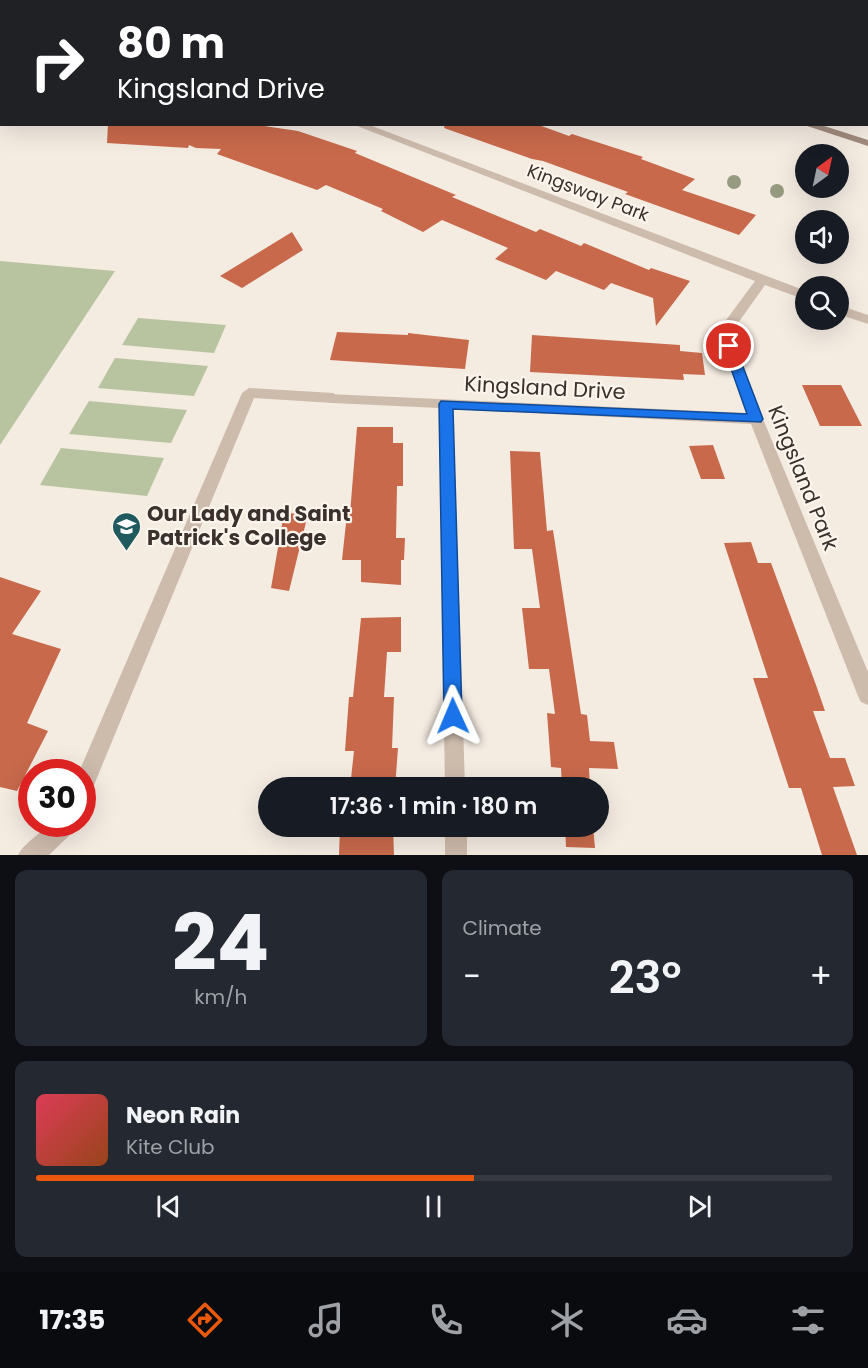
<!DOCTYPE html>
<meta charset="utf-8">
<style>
:root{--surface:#171b24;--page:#242831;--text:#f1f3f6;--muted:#9ea1a6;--line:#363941;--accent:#ea580c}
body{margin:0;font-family:Poppins,sans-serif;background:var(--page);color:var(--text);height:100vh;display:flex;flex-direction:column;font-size:22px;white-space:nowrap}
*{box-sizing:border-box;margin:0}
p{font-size:20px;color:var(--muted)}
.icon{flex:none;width:33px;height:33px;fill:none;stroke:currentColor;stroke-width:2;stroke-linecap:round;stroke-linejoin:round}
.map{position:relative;height:855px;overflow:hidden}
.side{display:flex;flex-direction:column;gap:15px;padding:15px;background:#0d0f14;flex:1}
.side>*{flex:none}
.top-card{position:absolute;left:0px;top:0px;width:868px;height:126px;box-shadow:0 6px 24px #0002;background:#202124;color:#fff;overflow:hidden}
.needle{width:39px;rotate:33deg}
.buttons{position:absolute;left:795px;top:144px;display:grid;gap:12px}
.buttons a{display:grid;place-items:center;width:54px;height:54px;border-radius:50%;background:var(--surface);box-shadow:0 6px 24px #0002;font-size:30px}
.speed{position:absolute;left:18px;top:759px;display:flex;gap:12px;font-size:30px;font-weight:700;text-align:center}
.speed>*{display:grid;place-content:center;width:78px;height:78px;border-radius:50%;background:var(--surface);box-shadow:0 6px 24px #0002;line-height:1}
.speed .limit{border:9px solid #d22;background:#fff;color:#111}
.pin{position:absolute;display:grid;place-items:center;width:51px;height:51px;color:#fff;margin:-26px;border:3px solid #fff;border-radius:50%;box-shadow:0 2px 6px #0007}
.me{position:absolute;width:66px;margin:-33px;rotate:359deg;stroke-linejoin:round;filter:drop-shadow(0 0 4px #0008)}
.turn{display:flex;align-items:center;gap:21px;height:126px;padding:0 18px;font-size:27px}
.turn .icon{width:78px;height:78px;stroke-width:2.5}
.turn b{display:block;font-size:42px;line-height:51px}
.big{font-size:45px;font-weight:600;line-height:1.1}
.side .widget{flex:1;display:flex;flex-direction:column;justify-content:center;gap:9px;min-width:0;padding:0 21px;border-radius:12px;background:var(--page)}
.side .dial{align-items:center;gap:0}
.dial b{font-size:78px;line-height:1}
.song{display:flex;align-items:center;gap:18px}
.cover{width:72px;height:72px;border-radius:9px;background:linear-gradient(135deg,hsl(350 70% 55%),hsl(20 70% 35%))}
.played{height:6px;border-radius:3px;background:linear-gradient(90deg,var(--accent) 55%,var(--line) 55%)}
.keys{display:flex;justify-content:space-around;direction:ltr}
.heat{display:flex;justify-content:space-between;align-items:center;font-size:33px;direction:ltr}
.side .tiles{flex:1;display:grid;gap:15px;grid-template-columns:1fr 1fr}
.widget:last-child{grid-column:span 2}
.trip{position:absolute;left:258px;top:777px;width:351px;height:60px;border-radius:30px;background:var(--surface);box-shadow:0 6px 24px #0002;font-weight:600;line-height:60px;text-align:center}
.dock{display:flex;height:96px;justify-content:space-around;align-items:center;background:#090b0e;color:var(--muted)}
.dock .icon{width:42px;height:42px}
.dock .active{color:var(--accent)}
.dock b{font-size:27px;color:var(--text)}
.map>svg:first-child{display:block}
.green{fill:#b8c4a0}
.building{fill:#c8694b}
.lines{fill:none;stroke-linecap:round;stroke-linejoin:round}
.lane{fill:#cdbbac;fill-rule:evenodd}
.street{fill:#cdbbac;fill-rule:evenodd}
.secondary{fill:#a18a7d;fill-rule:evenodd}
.tree{fill:#969b7f}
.route{fill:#1a73e8;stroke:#114b97;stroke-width:1.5}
.labels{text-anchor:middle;stroke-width:4.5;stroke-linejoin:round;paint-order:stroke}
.far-street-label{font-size:18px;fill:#3b302b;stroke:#fbf5ee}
.street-label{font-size:21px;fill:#3b302b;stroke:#fbf5ee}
.poi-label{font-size:21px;font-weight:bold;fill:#3b302b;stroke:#fbf5ee;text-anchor:start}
</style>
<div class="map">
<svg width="868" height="855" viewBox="0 0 868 855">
<rect width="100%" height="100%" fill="#f4ebe1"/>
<g class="green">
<path d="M 0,261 L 115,271 L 0,445 Z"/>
<path d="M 138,318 L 226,325 L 214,353 L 122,345 Z"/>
<path d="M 115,358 L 208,366 L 194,396 L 98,388 Z"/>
<path d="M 89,401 L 187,410 L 171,443 L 69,434 Z"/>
<path d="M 61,448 L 164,458 L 147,496 L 40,485 Z"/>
</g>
<g class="building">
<path d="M 108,124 L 251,124 L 298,131 L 357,151 L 355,153 L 456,195 L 452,197 L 536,232 L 540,229 L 581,246 L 584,243 L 649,270 L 651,268 L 690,281 L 656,326 L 653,298 L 611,283 L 604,290 L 556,271 L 546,280 L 495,259 L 508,248 L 442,220 L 423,232 L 381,211 L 383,209 L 326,185 L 317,190 L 217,154 L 221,149 L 196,148 L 189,145 L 188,148 L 107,143 Z"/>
<path d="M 445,124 L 536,124 L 569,136 L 572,134 L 643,157 L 641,159 L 695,179 L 682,190 L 756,215 L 739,235 L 625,194 L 628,192 L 543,161 L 532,159 L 444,128 Z"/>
<path d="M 292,232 L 303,250 L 242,288 L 220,276 Z"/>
<path d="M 337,332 L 408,335 L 408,333 L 469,340 L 465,369 L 330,360 Z"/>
<path d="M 532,335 L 680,345 L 680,351 L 702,353 L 705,375 L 683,374 L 684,380 L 530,372 Z"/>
<path d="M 802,385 L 841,385 L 862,426 L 820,426 Z"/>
<path d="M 357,427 L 393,427 L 393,443 L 403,443 L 403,486 L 397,486 L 396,538 L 405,538 L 404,560 L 401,560 L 401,585 L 361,582 L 361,560 L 342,560 L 347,514 L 350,514 Z"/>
<path d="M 713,445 L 725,479 L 701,479 L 689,446 Z"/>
<path d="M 510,451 L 540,452 L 547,531 L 553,530 L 581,714 L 587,715 L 590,741 L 614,742 L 618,769 L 589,768 L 590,788 L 562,788 L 561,768 L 551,767 L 547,713 L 555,714 L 549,669 L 529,669 L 522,608 L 540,608 L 532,549 L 514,549 Z"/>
<path d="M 284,513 L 308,514 L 289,591 L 271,588 Z"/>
<path d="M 751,542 L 758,563 L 771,563 L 816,685 L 825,711 L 813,711 L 830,758 L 845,758 L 855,786 L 833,787 L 857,855 L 822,855 L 801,788 L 789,788 L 753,678 L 768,678 L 724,543 Z"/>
<path d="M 0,577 L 41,591 L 12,634 L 61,649 L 27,723 L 48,731 L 17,791 L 0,787 Z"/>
<path d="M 401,617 L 401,652 L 387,652 L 384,697 L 394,697 L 392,748 L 398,748 L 395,788 L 350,788 L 354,751 L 345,751 L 349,697 L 353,697 L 361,618 Z"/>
<path d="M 340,826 L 393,826 L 394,855 L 339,855 Z"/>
<path d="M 565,826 L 593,826 L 595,848 L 566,847 Z"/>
</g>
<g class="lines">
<g class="lane">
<path d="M 333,0 L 341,0 L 332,2 Z"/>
<path d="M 249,388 L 333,393 L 340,398 L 333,403 L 254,398 L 89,797 L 82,800 L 82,772 L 79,772 L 242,393 Z"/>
<path d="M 50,824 L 76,824 L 73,832 L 49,855 L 18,855 C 23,844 41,833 50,824 Z"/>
</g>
<g class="street">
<path d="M 2,0 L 10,0 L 2,3 Z"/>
<path d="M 0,15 L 2,15 L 0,26 Z"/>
<rect x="0" y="89" width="2" height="6"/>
<path d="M 352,124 L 367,124 L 806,291 L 806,300 L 765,285 L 738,323 L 736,346 L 763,419 L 868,672 L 868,705 L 861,702 L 858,696 L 751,424 L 453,409 L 465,788 L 445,788 L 439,408 L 333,403 L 328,402 L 326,398 L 328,394 L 747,413 L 722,346 L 724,323 L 755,281 Z"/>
<path d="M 838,305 L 868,315 L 868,324 L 838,314 Z"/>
<rect x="445" y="826" width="22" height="29"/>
</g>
<g class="secondary">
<path d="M 298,0 L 314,2 L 299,2 Z"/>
<path d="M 801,124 L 818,124 L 868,140 L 868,146 Z"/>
</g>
</g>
<g class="tree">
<circle cx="734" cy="182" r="7"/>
<circle cx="777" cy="191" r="7"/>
</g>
<path class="route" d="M 729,342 L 735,346 L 763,419 L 761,422 L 453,409 L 462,716 L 460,722 L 453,724 L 447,722 L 444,716 L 439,404 L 441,401 L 747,414 L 723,346 Z"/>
<defs>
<symbol id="school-pin" viewBox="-11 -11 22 30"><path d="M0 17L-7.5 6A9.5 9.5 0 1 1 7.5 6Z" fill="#1f5a5e" stroke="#fbf5ee"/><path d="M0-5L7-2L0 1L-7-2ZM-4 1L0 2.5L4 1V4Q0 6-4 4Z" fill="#fff"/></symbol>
</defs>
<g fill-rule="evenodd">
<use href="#school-pin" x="110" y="510" width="33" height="45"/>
</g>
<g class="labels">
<g class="far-street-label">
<text transform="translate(588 193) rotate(21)" y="6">Kingsway Park</text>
</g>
<g class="street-label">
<text transform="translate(545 388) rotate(3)" y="7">Kingsland Drive</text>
<text transform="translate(803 478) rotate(68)" y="7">Kingsland Park</text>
</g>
<g class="poi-label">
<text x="147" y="521">Our Lady and Saint<tspan x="147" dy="24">Patrick's College</tspan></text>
</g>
</g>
</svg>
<div class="buttons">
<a><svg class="needle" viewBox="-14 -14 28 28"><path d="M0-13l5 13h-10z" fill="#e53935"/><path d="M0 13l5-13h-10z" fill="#9ea1a6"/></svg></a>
<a><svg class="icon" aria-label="sound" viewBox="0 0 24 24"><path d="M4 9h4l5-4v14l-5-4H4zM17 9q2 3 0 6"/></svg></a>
<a><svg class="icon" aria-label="search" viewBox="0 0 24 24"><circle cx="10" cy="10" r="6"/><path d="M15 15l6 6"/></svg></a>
</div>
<div class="speed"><div class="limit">30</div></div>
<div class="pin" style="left:729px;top:346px;background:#d93025"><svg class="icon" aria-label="arrive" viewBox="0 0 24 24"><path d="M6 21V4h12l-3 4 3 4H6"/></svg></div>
<svg class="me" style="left:453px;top:716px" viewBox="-20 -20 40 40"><path d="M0-17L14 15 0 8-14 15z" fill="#1a73e8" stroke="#fff" stroke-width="4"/></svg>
<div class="trip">17:36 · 1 min · 180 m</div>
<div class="top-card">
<div class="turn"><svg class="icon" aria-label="right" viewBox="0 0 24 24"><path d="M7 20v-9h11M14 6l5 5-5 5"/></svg><div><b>80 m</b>Kingsland Drive</div></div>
</div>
</div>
<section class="side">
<div class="tiles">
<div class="widget dial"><b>24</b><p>km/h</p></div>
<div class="widget"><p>Climate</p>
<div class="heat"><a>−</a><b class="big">23°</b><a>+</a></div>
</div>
<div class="widget">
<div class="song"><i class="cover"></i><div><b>Neon Rain</b><p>Kite Club</p></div></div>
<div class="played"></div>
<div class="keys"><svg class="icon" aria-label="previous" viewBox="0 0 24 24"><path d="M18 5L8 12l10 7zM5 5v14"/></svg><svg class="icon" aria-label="pause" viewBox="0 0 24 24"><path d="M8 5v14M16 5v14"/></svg><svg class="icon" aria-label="next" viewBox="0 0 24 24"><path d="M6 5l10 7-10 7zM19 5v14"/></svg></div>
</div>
</div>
</section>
<nav class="dock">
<b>17:35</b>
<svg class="icon active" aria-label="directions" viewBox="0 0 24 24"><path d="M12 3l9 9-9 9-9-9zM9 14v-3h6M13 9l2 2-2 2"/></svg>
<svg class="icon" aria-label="music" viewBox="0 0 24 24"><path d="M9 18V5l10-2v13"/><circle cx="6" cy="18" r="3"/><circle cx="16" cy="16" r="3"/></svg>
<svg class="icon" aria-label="phone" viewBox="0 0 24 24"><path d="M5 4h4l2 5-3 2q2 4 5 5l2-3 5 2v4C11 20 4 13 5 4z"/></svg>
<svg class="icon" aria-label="climate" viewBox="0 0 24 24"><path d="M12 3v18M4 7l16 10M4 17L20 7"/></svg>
<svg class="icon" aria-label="car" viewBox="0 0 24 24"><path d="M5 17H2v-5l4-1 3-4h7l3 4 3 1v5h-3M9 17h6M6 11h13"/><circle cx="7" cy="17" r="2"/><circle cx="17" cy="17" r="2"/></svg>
<svg class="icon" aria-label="filters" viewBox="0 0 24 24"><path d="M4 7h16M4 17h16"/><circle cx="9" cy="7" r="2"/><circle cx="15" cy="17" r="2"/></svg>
</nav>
